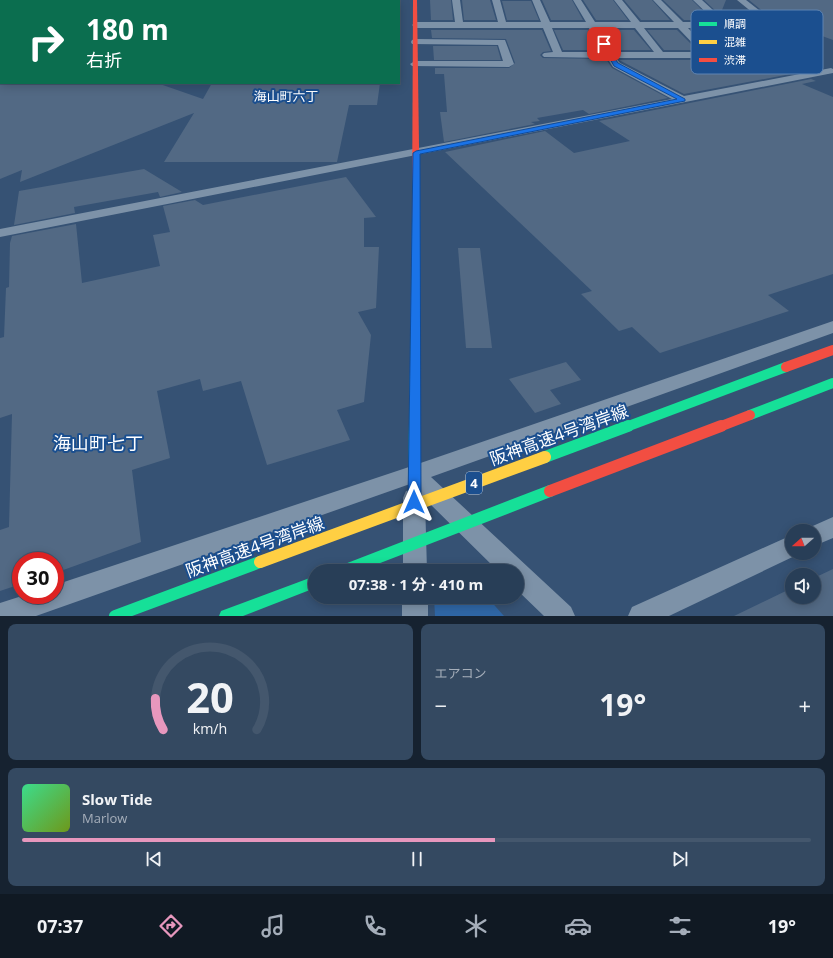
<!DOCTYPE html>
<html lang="ja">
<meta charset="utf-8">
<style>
:root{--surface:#283e57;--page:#344961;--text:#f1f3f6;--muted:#a5aeba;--line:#44576d;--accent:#e797bd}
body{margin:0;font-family:"Open Sans","Noto Sans JP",sans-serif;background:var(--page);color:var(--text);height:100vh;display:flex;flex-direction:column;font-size:15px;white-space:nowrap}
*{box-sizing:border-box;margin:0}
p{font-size:13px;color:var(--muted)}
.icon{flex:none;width:22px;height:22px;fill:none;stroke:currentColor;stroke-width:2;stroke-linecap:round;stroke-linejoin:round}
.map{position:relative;height:616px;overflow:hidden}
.details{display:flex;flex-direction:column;gap:8px;padding:8px;background:#162230;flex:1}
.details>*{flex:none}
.banner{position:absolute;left:0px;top:0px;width:400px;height:84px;box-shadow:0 2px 10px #0003,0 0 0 1px var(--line);background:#0b6e4f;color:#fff;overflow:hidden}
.needle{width:26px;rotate:249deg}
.fabs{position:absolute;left:785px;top:524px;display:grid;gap:8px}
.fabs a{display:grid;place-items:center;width:36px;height:36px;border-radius:50%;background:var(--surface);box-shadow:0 2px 10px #0003,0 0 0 1px var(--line);font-size:20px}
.speed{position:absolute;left:12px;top:552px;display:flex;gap:8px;font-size:20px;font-weight:700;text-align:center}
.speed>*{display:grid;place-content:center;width:52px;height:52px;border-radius:50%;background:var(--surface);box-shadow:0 2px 10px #0003,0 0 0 1px var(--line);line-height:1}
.speed .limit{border:6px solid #d22;background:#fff;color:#111}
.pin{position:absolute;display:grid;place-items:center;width:34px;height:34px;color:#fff;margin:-17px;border-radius:8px;box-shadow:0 2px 6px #0006}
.me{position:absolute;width:44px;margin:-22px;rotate:0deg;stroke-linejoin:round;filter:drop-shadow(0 0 3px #0008)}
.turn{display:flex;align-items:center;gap:14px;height:84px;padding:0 20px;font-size:18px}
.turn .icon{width:52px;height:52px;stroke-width:2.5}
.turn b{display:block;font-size:28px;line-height:34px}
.big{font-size:30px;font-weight:700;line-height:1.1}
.details .widget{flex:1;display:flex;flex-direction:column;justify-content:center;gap:6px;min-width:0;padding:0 14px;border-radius:8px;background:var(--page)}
.details .dial{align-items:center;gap:0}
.dial svg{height:104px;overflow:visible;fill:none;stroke:var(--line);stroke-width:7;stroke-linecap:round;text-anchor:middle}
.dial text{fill:var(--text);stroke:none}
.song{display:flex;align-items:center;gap:12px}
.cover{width:48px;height:48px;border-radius:6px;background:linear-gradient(135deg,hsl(150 70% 55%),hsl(80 70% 35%))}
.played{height:4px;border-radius:2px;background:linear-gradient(90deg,var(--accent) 60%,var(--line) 60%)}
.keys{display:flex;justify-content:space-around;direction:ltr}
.heat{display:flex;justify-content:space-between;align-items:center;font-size:22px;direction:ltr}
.details .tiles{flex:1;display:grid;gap:8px;grid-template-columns:1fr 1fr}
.widget:last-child{grid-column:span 2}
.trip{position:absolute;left:308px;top:564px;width:216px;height:40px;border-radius:20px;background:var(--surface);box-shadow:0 2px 10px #0003,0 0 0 1px var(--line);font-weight:700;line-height:40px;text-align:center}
.dock{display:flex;height:64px;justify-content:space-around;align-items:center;background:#101923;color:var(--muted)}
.dock .icon{width:28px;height:28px}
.dock .active{color:var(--accent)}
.dock b{font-size:18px;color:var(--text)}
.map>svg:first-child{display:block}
.green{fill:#2f66a5}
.building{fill:#526984}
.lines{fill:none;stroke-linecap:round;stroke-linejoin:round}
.street{fill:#7d92a8;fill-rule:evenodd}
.fast{fill:#16e098;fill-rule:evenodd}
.jam{fill:#f24e42;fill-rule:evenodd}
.fast-bridge-far1{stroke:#16e098;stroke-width:10}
.fast-bridge{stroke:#16e098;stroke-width:12}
.slow-bridge{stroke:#ffcf43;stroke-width:12}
.jam-bridge-far1{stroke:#f24e42;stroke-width:10}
.jam-bridge{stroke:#f24e42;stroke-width:12}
.route{fill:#1a73e8;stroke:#114b97}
.labels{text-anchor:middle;stroke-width:4;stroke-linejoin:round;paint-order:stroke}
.far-neighbourhood-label{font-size:13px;fill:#fff;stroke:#1b4f8f}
.shield{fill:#1b4f8f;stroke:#bbcadd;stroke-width:1}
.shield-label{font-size:13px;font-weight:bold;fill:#fff}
.near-street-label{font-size:17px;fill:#fff;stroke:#1b4f8f}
.near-neighbourhood-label{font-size:18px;fill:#fff;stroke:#1b4f8f}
.key{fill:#1b4f8f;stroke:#5f84b1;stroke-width:1}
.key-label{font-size:11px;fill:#fff}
</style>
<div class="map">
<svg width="833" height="616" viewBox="0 0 833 616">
<rect width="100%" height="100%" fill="#365274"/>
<path class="green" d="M 434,597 L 487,597 L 504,616 L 435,616 Z"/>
<g class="building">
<path d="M 430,0 L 451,0 L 453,20 L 431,20 Z"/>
<path d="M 462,0 L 490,0 L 496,20 L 464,20 Z"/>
<path d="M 542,0 L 572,0 L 583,20 L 551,20 Z"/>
<path d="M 583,0 L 613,0 L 628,20 L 596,20 Z"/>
<path d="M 624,0 L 652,0 L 670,20 L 641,20 Z"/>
<path d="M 663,0 L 692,0 L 712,20 L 684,20 Z"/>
<path d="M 704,0 L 726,0 L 720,15 Z"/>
<path d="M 749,0 L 833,0 L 833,40 L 770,17 Z"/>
<path d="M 502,1 L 531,1 L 539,20 L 507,20 Z"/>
<path d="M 431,30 L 542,30 L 551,51 L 543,52 L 540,55 L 543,58 L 606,59 L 612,68 L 668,98 L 589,114 L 583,110 L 537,118 L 540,121 L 531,122 L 535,124 L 444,142 L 440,112 L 447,112 L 444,74 L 435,74 L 435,68 L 509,68 L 515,63 L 506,39 L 432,38 Z"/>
<path d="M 554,30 L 588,30 L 601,50 L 563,50 Z"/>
<path d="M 601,30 L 634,30 L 651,50 L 614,50 Z"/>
<path d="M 647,30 L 677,30 L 697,50 L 664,50 Z"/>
<path d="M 433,46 L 497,46 L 501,60 L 434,60 Z"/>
<path d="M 619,60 L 795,60 L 813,67 L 809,68 L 811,69 L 793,72 L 796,73 L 684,94 Z"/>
<path d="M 811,79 L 816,81 L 802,84 L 833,97 L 833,274 L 768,295 L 789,311 L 660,353 L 632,327 L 619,331 L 581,294 L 592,291 L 445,152 L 545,131 L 574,153 L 630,141 L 599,121 Z"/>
<path d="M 0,83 L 157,83 L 203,99 L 212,83 L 380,83 L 377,105 L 349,105 L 337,162 L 164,162 L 194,113 L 20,182 L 22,170 L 0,179 Z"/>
<path d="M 144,169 L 182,192 L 160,197 L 158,192 L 74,207 L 75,213 L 14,225 L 19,191 Z"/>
<path d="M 346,177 L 376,217 L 364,218 L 364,247 L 379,247 L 376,308 L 358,312 L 371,335 L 364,402 L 337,410 L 350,440 L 267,465 L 241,381 L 203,391 L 200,379 L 157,391 L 170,458 L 132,470 L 141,542 L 55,573 L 55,561 L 21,561 L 21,584 L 0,591 L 0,530 L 9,527 L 12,414 L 0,418 L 0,338 L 4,337 L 6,288 L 9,287 L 10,243 L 12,236 L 76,224 L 82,283 L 160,266 L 153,235 L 170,232 L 163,206 L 195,200 L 203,205 Z"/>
<path d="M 458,248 L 480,248 L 492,348 L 466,348 Z"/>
<path d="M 566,362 L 581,380 L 550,390 L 561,404 L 535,413 L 509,379 Z"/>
<path d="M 833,569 L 833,616 L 734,616 L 792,588 L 792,597 L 814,597 L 814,578 Z"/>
</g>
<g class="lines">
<g class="street">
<path d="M 452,0 L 460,0 L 463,22 L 498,22 L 492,0 L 500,0 L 506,22 L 541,22 L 532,0 L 540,0 L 550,22 L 586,22 L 573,0 L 581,0 L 595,22 L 631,22 L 614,0 L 622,0 L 640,22 L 674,22 L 653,0 L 661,0 L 683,22 L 716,22 L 693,0 L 702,0 L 726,22 L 764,22 L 737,0 L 746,0 L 815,54 L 817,56 L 815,58 L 616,58 L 620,63 L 684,96 L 831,68 L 833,69 L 833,73 L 0,237 L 0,229 L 672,99 L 613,67 L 607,58 L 544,57 L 542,55 L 544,53 L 553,52 L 543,28 L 416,28 L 412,25 L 416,22 L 455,22 ZM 552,28 L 589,28 L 604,52 L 562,52 ZM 598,28 L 635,28 L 654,52 L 613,52 ZM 644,28 L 678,28 L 701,52 L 663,52 ZM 688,28 L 722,28 L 747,51 L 711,52 ZM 732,28 L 771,28 L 800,51 L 758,51 Z"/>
<path d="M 415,39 L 505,40 L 514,64 L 509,67 L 412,66 L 410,64 L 415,61 L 503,61 L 498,45 L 412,44 L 411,42 L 412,40 Z"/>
<path d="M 833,321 L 833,333 L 431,477 L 571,607 L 575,616 L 544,616 L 517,590 L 517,571 L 498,571 L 425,499 L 427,571 L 403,571 L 403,498 L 406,491 L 415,489 L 410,484 L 36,616 L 0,616 L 0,603 L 25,595 L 55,595 L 55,585 L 406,468 Z"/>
<path d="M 833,517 L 833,538 L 814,546 L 814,531 L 804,531 L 806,529 Z"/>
<path d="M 792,535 L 792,553 L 801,553 L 669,616 L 628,616 L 632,607 Z"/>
<rect x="402" y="597" width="26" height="19"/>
</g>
<g class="fast">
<path d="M 413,217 L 419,217 L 420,219 L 420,474 L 418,477 L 414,479 L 410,477 L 408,474 Z"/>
<path d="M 315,576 L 315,588 L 243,616 L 219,616 L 221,611 Z"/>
</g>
<g class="jam">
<path d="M 91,0 L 112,0 L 90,1 Z"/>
<path d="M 413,0 L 417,0 L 420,219 L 416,221 L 412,219 Z"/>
<rect x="0" y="3" width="1" height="2"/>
</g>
<g class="fast-bridge-far1">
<path d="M 750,415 L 833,383"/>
<path d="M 626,427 L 786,367"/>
</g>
<g class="fast-bridge">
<path d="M 545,457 L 628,426"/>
<path d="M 343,571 L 550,491"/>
<path d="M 115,616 L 260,562"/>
</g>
<path class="slow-bridge" d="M 260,562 L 545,457"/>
<g class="jam-bridge-far1">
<path d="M 786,367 L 833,350"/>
<path d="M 719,427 L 750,415"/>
</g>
<path class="jam-bridge" d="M 550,491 L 721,426"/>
</g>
<path class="route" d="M 604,43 L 618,63 L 685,99 L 685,101 L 420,154 L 421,502 L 419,505 L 414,507 L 410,505 L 408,502 L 413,153 L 416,151 L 677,99 L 614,66 L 602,44 Z"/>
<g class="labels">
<g class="far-neighbourhood-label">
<text x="286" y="101">海山町六丁</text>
</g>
<rect class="shield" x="466" y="472" width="16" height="22" rx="3"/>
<g class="shield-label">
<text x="474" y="488">4</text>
</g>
<g class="near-street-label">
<text transform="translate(559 435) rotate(-20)" y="6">阪神高速4号湾岸線</text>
<text transform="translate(255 547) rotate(-20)" y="6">阪神高速4号湾岸線</text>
</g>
<g class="near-neighbourhood-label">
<text x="98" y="450">海山町七丁</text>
</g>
</g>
<rect x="691" y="10" width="132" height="64" rx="6" class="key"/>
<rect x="699" y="22" width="18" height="4" fill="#16e098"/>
<rect x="699" y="40" width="18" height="4" fill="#ffcf43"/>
<rect x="699" y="58" width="18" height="4" fill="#f24e42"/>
<g class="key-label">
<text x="724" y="28">順調</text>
<text x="724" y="46">混雑</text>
<text x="724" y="64">渋滞</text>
</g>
</svg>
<div class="fabs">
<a><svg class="needle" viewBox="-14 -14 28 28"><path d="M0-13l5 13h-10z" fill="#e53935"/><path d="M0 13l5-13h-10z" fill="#a5aeba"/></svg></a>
<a><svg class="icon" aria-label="sound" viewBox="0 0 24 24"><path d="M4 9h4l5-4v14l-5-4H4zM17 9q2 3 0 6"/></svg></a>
</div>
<div class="speed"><div class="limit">30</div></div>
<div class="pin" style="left:604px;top:44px;background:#d93025"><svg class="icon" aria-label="arrive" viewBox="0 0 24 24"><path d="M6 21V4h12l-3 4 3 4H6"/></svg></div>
<svg class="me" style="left:414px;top:502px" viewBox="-20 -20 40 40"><path d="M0-17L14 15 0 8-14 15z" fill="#1a73e8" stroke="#fff" stroke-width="4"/></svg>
<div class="trip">07:38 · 1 分 · 410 m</div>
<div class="banner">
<div class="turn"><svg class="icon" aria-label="right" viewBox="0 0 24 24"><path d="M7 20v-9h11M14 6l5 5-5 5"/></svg><div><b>180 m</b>右折</div></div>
</div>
</div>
<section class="details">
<div class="tiles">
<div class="widget dial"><svg viewBox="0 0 100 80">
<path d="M14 69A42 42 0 1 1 86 69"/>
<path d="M14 69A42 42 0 0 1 8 45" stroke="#e797bd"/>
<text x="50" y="56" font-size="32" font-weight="700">20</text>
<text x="50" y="72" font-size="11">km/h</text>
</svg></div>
<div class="widget"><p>エアコン</p>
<div class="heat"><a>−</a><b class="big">19°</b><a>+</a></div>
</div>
<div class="widget">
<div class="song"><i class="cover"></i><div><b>Slow Tide</b><p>Marlow</p></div></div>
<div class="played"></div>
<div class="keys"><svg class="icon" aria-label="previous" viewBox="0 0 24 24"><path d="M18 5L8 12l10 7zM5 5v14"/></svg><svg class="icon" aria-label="pause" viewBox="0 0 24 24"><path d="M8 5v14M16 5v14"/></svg><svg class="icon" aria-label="next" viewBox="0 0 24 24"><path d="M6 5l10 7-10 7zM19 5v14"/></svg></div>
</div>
</div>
</section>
<nav class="dock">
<b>07:37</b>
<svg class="icon active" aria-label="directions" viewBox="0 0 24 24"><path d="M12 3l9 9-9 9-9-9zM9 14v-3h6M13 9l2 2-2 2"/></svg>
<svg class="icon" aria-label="music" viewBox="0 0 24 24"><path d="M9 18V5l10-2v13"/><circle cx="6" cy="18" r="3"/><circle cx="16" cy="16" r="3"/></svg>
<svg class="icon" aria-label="phone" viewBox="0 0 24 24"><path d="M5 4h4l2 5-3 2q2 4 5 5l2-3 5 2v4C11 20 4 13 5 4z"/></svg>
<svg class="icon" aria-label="climate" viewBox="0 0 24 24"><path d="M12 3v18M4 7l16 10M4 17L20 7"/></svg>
<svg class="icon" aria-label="car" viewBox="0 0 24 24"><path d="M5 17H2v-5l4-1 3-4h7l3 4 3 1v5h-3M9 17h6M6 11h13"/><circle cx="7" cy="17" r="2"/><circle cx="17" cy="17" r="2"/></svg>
<svg class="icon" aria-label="filters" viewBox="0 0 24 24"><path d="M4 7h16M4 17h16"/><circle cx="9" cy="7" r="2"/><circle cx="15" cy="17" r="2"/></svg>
<b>19°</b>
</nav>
